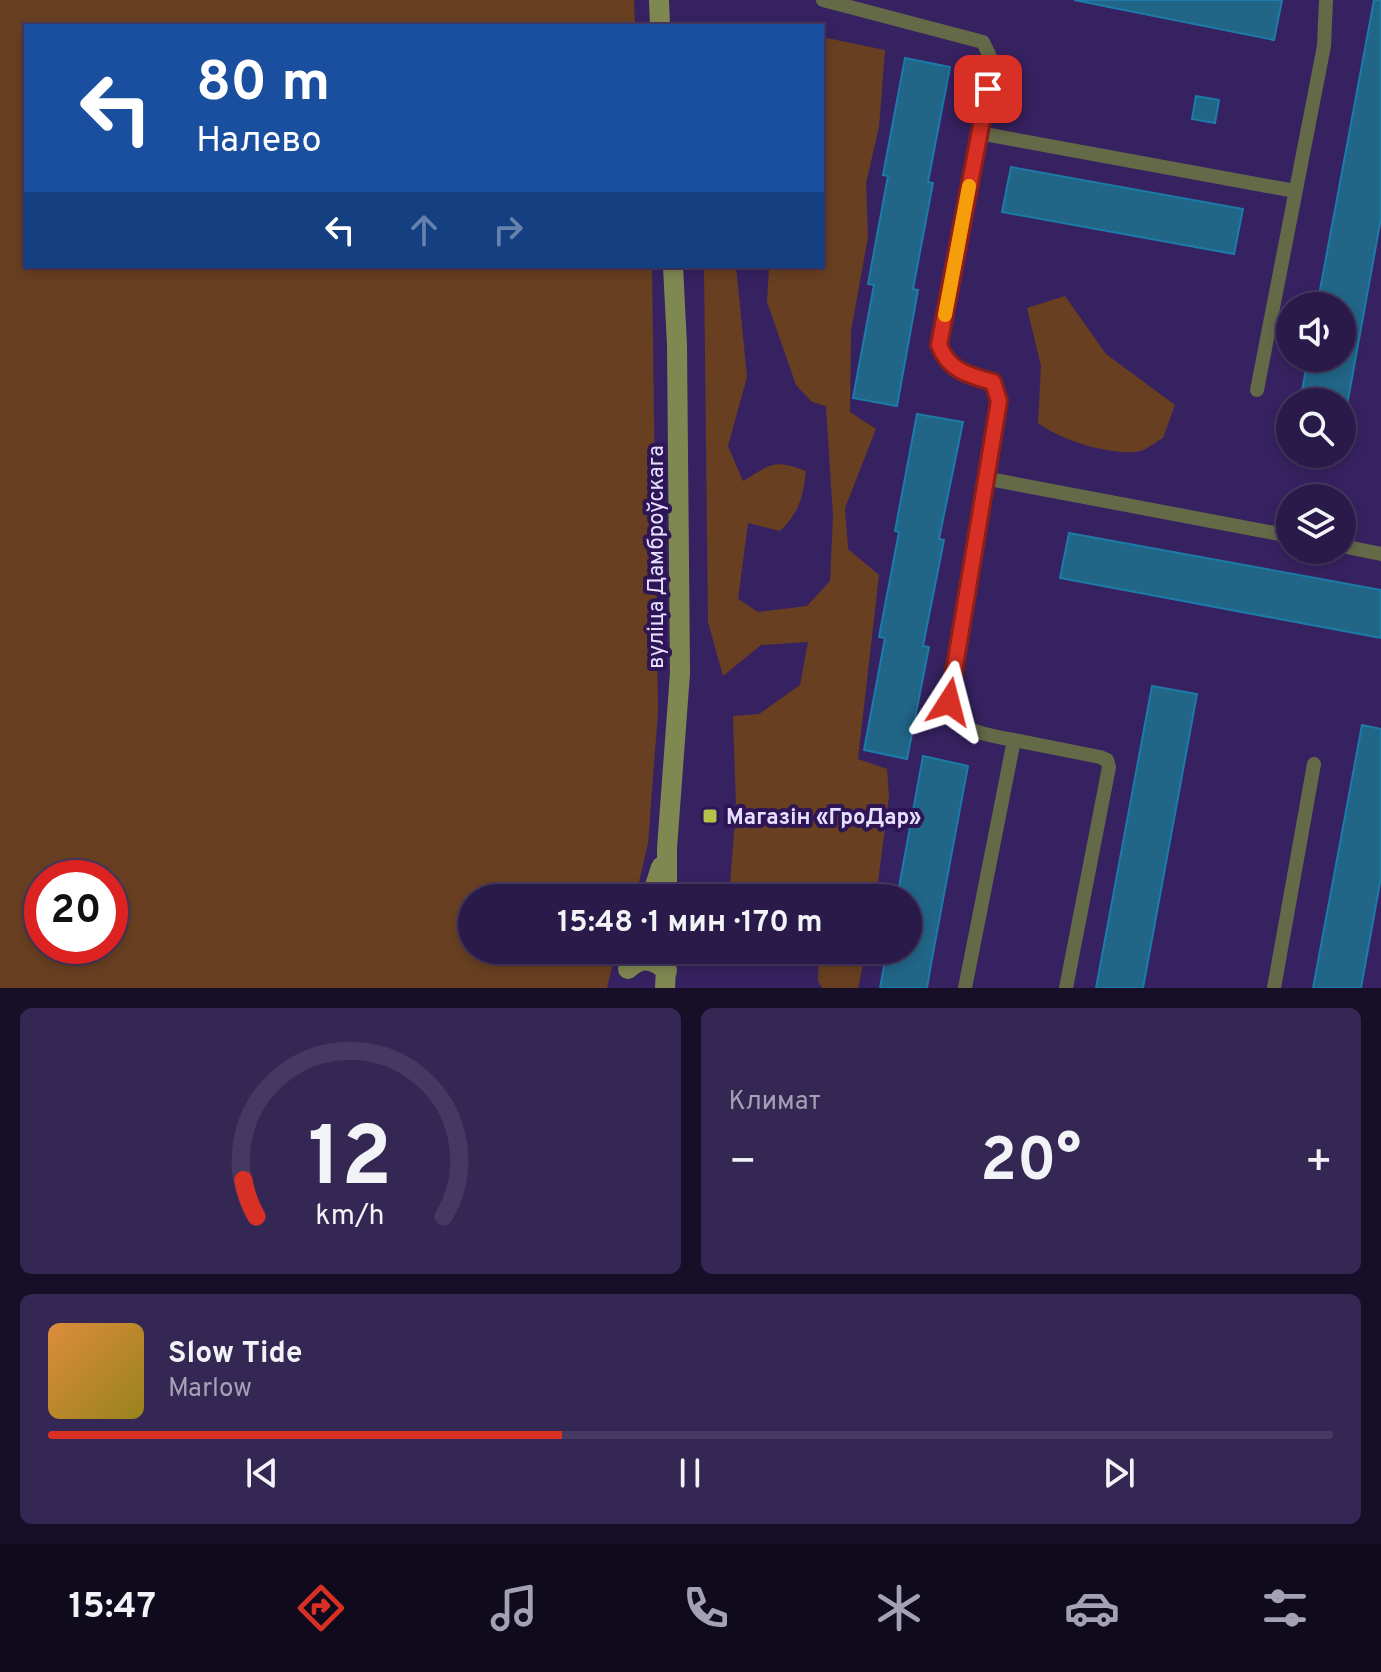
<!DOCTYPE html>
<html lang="ru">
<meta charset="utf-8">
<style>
:root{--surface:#291a49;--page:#352753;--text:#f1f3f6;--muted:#a5a1b4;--line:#453861;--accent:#d93025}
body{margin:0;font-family:Overpass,sans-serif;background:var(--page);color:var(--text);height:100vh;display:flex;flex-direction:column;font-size:30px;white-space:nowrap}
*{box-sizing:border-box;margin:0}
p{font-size:26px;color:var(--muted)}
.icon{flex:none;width:44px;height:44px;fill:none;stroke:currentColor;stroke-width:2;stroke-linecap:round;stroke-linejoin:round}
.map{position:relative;height:988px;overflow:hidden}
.details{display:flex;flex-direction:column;gap:20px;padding:20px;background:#170e28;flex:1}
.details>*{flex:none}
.banner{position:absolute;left:24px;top:24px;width:800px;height:244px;border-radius:0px;box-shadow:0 4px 12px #0003,0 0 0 2px var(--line);background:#1a4fa0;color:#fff;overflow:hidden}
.fabs{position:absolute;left:1276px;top:292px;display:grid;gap:16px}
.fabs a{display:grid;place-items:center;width:80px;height:80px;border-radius:50%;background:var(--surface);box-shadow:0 4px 12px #0003,0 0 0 2px var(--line);font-size:40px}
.speed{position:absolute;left:24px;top:860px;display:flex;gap:16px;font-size:40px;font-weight:700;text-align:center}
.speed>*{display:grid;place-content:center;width:104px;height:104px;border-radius:50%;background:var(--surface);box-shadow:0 4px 12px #0003,0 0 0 2px var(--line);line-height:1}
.speed .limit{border:12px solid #d22;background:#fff;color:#111}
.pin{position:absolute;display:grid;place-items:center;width:68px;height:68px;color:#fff;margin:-34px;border-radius:16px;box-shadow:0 4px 12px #0006}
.me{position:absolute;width:88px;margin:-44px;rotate:9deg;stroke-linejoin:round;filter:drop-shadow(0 0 6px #0008)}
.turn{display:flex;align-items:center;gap:28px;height:168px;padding:0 40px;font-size:36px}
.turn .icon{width:104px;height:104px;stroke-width:2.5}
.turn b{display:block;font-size:56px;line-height:68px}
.lanes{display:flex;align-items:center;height:76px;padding:0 40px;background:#0003;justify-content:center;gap:40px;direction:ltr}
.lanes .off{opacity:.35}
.big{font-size:60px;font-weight:700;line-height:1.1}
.details .tile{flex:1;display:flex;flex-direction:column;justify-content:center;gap:12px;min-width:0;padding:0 28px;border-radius:12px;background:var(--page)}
.details .dial{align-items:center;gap:0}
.dial svg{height:208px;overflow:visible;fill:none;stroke:var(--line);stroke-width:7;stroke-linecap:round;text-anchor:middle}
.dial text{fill:var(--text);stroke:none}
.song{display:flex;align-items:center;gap:24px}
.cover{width:96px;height:96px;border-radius:12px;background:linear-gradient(135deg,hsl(30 70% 55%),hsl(50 70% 35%))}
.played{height:8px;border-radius:4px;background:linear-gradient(90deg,var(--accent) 40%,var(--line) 40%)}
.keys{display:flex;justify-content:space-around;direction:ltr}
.heat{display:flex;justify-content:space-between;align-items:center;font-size:44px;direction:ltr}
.details .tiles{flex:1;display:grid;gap:20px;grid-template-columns:1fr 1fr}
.tile:last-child{grid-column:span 2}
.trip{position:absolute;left:458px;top:884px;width:464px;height:80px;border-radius:40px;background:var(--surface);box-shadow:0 4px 12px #0003,0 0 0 2px var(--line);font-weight:700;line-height:80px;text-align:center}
.dock{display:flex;height:128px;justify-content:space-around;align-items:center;background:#100a1d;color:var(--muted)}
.dock .icon{width:56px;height:56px}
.dock .selected{color:var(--accent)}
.dock b{font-size:36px;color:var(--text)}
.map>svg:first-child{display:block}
.green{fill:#683f21;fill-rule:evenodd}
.building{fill:#216587;stroke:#1c7ba8;stroke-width:2}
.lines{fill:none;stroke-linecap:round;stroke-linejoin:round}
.lane{stroke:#646948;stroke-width:14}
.secondary{stroke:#808852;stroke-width:20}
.route-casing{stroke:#8d1f18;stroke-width:20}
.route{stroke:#d93025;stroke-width:14}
.slow{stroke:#f59e0b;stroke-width:14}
.poi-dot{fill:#b4c24a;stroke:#2e1656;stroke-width:3}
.labels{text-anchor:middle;stroke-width:8;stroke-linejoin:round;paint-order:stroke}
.street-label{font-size:22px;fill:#e6dffe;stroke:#2e1656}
.poi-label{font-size:22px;font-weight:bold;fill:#e6dffe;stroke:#2e1656;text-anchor:start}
</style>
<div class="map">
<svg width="1381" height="988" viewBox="0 0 1381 988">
<rect width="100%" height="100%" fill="#372261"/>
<g class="green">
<path d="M 0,0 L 634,0 L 635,26 L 26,26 L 26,266 L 652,266 L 658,712 L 648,843 L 636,895 L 635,898 L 472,898 L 472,950 L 616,950 L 607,988 L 0,988 ZM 110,878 L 110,946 L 42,946 L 42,878 Z"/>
<path d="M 822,37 L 885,50 L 879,127 L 866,183 L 868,237 L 851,331 L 850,412 L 876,429 L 845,508 L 848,549 L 879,575 L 858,759 L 887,769 L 889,796 L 876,898 L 751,898 L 730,884 L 736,808 L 733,716 L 759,714 L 800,685 L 808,642 L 761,645 L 723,676 L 708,622 L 704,266 L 736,266 L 747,377 L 728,446 L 743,481 C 771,465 772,458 806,471 C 803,497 799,513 780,531 L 748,523 L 738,599 L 758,612 L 807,606 L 830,581 L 833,517 L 826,406 L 812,402 L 796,385 L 767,302 L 769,266 L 822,266 Z"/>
<path d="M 1065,296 L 1106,354 L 1175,405 L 1163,438 C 1155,442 1144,452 1135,452 C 1105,454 1061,440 1038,423 L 1041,366 L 1027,308 Z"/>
<path d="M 819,950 L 866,950 L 858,988 L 822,988 L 818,981 Z"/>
</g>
<g class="building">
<path d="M 1074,0 L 1282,0 L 1274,40 Z"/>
<path d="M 1374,0 L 1381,0 L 1381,218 L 1342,433 L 1342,402 L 1300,402 L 1308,358 L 1342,358 L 1342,306 L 1317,306 Z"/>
<path d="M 905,58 L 950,67 L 928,182 L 933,183 L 913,289 L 918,290 L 897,406 L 853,398 L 874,285 L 868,284 L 888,176 L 883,175 Z"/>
<path d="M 1196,96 L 1219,100 L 1215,123 L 1192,119 Z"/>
<path d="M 1011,167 L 1243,209 L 1234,254 L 1002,212 Z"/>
<path d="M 917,414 L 963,422 L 939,539 L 944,540 L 923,646 L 929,647 L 907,759 L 864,750 L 885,638 L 879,637 L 899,532 L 895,531 Z"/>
<path d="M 1069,533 L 1381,590 L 1381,638 L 1060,578 Z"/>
<path d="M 1152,686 L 1197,694 L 1143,988 L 1096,988 Z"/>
<path d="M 1362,725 L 1381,729 L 1381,877 L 1361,988 L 1313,988 Z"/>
<path d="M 923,756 L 968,766 L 931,964 L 927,988 L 880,988 L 887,950 L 908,950 L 908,898 L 897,898 Z"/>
</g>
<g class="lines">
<g class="lane">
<path d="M 823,0 L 983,42 L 993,63 L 939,345 C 949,371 968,375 993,382 L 999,401 L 949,702 C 959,734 985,734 1014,740 L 965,988"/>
<path d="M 979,133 L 1295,191"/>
<path d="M 1257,390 L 1324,46 L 1326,0"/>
<path d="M 984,478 L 1290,536"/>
<path d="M 1342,546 L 1381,554"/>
<path d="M 1014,740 L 1100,757 L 1107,760 L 1109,767 L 1066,988"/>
<path d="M 1274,988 L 1314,764"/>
</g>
<g class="secondary">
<path d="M 659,0 L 660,26"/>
<path d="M 651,898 L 661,867"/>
<path d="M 667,898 L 667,848 L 680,673 L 677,345 L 673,266"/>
<path d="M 628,969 C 642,956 653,959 667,971"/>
<path d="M 665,988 L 667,950"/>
</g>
</g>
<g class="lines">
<defs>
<path id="route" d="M 949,702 L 999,401 L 993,382 C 968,375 949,371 939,345 L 988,89"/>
</defs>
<use href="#route" class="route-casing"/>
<use href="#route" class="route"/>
<path class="slow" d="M 945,315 L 969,186"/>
</g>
<rect class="poi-dot" x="702" y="808" width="16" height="16" rx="4"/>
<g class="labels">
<g class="street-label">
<text transform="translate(655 557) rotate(-90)" y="8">вуліца Дамброўскага</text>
</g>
<g class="poi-label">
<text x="726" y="824">Магазін «ГроДар»</text>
</g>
</g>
</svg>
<div class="fabs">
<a><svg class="icon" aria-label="sound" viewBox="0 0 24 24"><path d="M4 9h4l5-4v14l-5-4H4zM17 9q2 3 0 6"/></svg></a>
<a><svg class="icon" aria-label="search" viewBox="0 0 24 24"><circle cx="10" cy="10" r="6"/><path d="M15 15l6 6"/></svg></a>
<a><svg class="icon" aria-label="layers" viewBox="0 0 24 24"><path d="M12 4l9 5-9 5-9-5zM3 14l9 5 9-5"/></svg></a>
</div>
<div class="speed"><div class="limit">20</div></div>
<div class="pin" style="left:988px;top:89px;background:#d93025"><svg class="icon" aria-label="arrive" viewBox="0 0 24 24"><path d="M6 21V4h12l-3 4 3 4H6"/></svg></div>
<svg class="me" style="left:949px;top:702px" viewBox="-20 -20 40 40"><path d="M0-17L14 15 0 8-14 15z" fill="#d93025" stroke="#fff" stroke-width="4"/></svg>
<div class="trip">15:48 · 1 мин · 170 m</div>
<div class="banner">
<div class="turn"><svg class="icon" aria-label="left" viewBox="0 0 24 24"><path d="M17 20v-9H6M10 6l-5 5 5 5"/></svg><div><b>80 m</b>Налево</div></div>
<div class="lanes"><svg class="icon" aria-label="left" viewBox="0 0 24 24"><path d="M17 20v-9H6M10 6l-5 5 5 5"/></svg><svg class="icon off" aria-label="ahead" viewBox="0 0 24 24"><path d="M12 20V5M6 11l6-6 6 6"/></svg><svg class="icon off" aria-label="right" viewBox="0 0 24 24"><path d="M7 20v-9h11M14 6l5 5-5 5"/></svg></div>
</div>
</div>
<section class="details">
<div class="tiles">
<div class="tile dial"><svg viewBox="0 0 100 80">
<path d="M14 69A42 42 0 1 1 86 69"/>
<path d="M14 69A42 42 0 0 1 9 55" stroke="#d93025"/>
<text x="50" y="56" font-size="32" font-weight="700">12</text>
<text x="50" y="72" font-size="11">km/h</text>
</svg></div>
<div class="tile"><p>Климат</p>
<div class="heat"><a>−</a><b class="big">20°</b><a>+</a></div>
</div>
<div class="tile">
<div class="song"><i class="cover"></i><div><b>Slow Tide</b><p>Marlow</p></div></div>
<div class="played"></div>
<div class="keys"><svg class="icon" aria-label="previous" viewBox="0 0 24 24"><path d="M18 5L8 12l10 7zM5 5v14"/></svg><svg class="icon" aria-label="pause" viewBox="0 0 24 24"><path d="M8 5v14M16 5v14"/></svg><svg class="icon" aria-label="next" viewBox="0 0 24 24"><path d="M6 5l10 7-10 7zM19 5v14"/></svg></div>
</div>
</div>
</section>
<nav class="dock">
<b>15:47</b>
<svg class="icon selected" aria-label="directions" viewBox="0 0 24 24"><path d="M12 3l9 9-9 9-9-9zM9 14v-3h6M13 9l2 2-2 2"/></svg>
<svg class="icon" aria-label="music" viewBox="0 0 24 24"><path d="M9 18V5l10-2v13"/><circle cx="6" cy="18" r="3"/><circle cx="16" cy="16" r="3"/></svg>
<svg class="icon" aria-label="phone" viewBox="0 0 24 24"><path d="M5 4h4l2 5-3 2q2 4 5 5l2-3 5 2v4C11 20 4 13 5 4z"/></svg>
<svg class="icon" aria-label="climate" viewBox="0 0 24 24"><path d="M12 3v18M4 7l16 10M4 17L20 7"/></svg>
<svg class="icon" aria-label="car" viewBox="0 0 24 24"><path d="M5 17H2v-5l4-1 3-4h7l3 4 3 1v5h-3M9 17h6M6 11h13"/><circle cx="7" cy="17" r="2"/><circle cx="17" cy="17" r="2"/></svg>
<svg class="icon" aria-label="filters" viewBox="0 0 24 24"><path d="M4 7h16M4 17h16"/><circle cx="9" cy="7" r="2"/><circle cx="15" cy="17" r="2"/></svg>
</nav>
